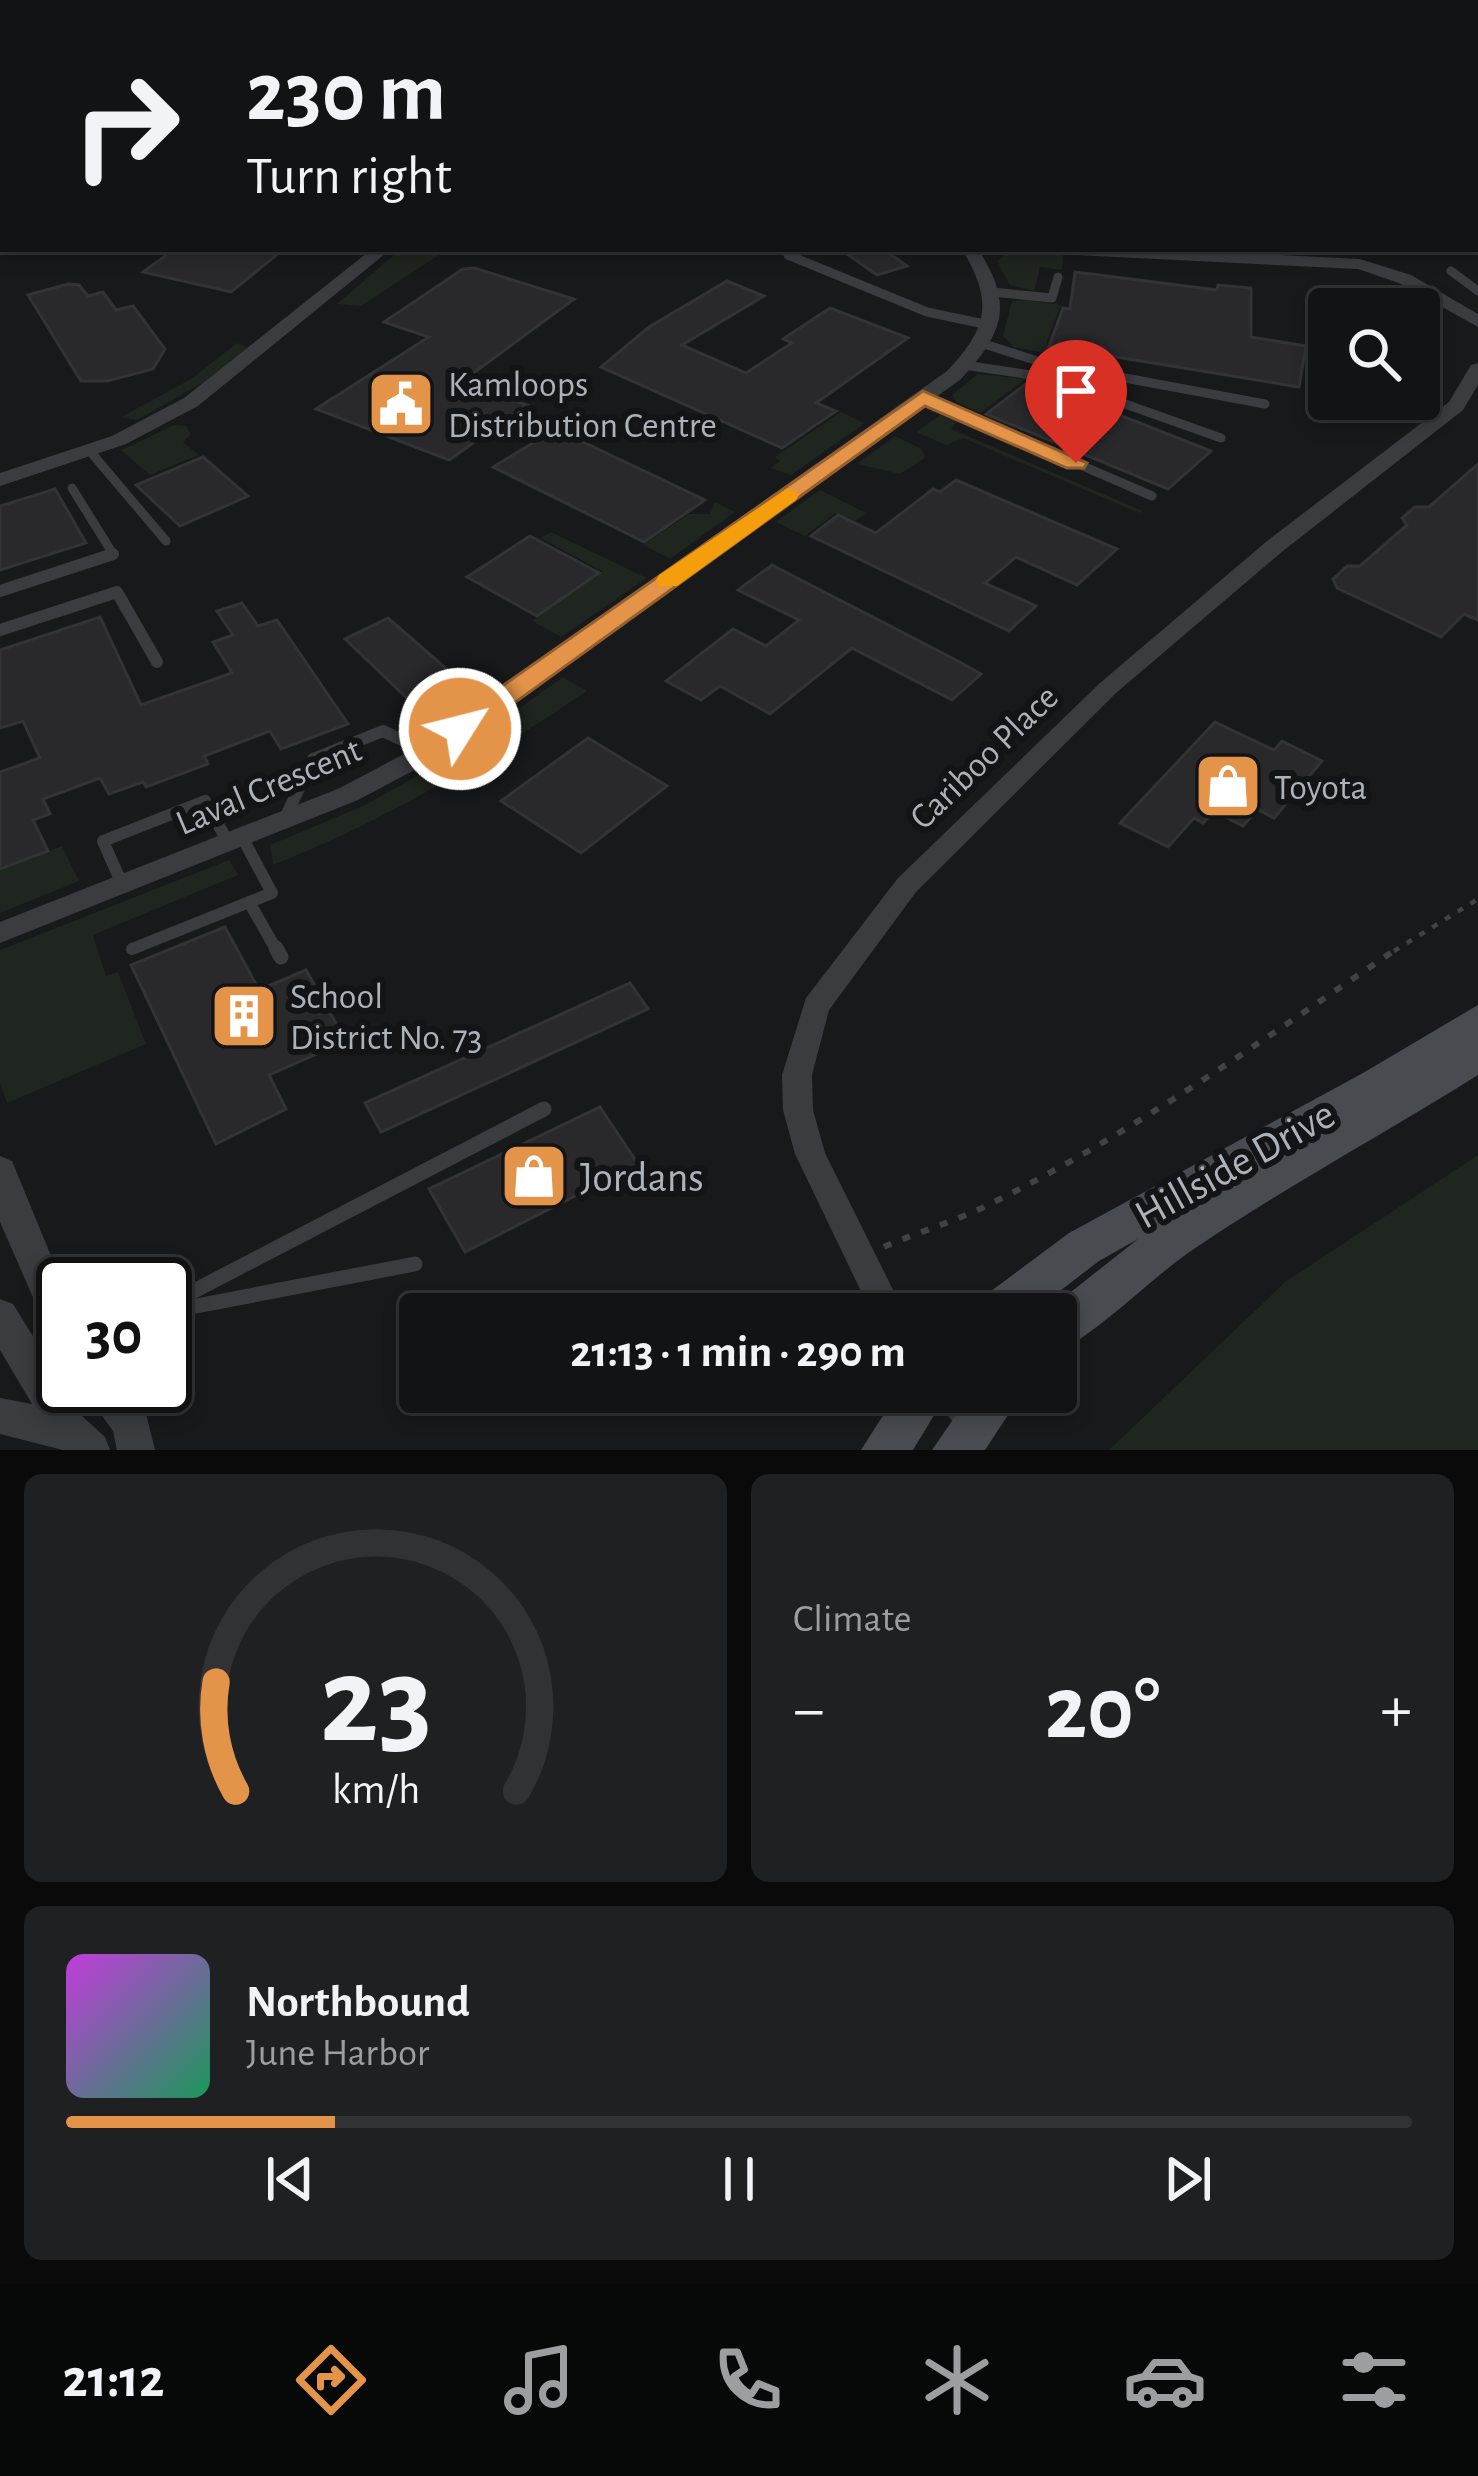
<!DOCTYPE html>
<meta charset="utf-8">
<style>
:root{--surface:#121314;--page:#1f2022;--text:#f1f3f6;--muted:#9c9ea0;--line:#313234;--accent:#e39448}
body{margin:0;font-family:"Alegreya Sans",sans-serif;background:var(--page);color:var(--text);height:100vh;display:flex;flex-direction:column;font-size:45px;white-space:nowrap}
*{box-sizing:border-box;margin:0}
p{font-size:39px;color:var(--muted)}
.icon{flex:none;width:66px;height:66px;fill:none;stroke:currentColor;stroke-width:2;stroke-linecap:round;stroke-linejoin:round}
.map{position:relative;height:1450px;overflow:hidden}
.panel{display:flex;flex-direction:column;gap:24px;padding:24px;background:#0a0a0b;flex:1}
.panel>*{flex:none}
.hud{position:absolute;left:0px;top:0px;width:1479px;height:252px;box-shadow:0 6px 18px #0003,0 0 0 3px var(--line);background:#121314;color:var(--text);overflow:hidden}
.buttons{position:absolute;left:1308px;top:288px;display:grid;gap:24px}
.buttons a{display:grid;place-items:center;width:132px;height:132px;border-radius:12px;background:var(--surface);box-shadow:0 6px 18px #0003,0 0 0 3px var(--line);font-size:60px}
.speed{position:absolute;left:36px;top:1257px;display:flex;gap:24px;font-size:60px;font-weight:700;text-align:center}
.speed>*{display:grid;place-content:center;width:156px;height:156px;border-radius:50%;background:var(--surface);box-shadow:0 6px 18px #0003,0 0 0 3px var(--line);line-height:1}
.speed .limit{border:6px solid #111;border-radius:18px;background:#fff;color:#111}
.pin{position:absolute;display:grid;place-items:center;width:102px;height:102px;color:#fff;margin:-123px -51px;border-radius:50% 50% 50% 0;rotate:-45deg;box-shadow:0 0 12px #0007}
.pin .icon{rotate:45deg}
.me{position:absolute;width:132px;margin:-66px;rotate:54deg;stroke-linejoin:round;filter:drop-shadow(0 0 9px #0008)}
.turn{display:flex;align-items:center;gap:42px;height:252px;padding:0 48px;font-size:54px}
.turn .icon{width:156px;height:156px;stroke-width:2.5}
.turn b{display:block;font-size:84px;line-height:102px}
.big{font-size:90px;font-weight:700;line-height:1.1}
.panel .widget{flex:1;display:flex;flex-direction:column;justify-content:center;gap:18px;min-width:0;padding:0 42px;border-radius:18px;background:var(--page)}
.panel .dial{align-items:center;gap:0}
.dial svg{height:312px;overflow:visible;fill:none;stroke:var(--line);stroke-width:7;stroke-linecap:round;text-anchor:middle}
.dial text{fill:var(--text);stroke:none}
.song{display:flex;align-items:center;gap:36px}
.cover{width:144px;height:144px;border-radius:18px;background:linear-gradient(135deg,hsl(290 70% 55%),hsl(150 70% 35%))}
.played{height:12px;border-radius:6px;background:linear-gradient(90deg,var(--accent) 20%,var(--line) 20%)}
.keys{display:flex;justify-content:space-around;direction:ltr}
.heat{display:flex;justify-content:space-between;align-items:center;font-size:66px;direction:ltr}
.panel .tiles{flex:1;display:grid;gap:24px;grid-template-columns:1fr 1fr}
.widget:last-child{grid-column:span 2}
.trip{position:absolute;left:399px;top:1293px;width:678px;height:120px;border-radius:12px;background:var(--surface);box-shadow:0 6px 18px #0003,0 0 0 3px var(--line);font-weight:700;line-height:120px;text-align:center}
.tabs{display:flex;height:192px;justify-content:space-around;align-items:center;background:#070808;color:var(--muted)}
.tabs .icon{width:84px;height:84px}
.tabs .active{color:var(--accent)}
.tabs b{font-size:54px;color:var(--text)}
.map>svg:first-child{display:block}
.green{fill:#1f251f}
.building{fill:#29292b;stroke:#333336;stroke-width:3}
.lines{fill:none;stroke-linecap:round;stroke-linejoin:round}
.path-far1{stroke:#404346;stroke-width:4.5;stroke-dasharray:6 9;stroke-linecap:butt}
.path{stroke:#404346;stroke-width:6;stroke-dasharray:8 12;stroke-linecap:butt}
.service-far2{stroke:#3a3c3f;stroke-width:9}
.service-far1{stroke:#3a3c3f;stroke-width:12}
.service{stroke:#3a3c3f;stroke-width:15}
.minor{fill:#3a3c3f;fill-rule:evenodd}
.tertiary{fill:#3a3c3f;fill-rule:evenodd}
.secondary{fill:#484b4f;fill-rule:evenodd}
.motorway{fill:#666a70;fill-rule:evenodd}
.route{fill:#e39448;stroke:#94602f;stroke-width:3}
.slow{fill:#f59e0b}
.labels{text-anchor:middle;stroke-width:12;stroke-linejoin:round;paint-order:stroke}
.poi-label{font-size:36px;fill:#acb2b9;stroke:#131415;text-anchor:start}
.street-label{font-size:36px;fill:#acb2b9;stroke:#131415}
.near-street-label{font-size:42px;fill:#acb2b9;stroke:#131415}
.near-poi-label{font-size:42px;fill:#acb2b9;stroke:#131415;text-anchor:start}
</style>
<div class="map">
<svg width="1478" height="1450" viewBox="0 0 1478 1450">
<rect width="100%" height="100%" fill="#18191a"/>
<g class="green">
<path d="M 401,249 L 439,255 L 361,306 L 337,304 Z"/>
<path d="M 1009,252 L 1063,254 L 1062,270 L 1040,267 L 1034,291 L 1010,285 L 997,261 Z"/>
<path d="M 1026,300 L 1061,305 L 1047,341 L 1050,354 L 1014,347 L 1003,336 L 1012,301 Z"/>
<path d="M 237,343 L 248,347 L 204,382 L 137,420 L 121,417 L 191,379 Z"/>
<path d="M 978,374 L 1026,379 L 980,413 L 956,402 L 952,395 Z"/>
<path d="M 841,412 L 865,423 L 791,475 L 770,468 L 780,461 L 775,457 Z"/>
<path d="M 941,414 L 957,422 L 951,429 L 1143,511 L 1139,513 L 963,438 L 946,445 L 916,432 Z"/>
<path d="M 174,425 L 186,426 L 191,434 L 183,442 L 199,455 L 150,475 L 121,450 Z"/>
<path d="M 895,436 L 922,449 L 925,458 L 900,474 L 857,464 Z"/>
<path d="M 820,490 L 866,513 L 855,521 L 835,513 L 805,536 L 776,522 Z"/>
<path d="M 715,502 L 735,512 L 670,559 L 643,545 L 689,514 L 710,514 Z"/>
<path d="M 551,532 L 647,578 L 561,637 L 532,621 L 603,572 L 541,538 Z"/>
<path d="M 563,677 L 587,691 C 480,762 394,817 273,865 L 270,845 L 365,805 L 448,759 Z"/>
<path d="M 62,846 L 79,881 L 0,913 L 0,870 Z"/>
<path d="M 229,860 L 238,875 L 93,935 L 106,976 L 118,972 L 146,1044 L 7,1103 L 0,1082 L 0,950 Z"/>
<path d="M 1478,1155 L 1478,1450 L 1109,1450 L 1285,1282 Z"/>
</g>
<g class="building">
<path d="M 175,249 L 284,249 L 231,292 L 143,272 Z"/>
<path d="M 840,249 L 883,249 L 907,266 L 877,275 Z"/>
<path d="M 474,268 L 574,299 L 460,383 L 527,405 L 449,460 L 316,409 L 429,337 L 384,322 L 463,269 Z"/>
<path d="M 1075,272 L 1217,290 L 1218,285 L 1251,288 L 1251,337 L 1306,346 L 1299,387 L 1049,346 L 1063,308 L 1070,309 Z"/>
<path d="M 727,281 L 764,296 L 682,345 L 746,373 L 792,343 L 783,339 L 830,308 L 908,338 L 816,403 L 836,411 L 782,448 L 601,367 L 649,327 Z"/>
<path d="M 68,284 L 79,285 L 88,296 L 103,292 L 116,310 L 133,306 L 165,349 L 153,369 L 107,381 L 81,381 L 28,295 Z"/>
<path d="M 1027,383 L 1048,387 L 1211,451 L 1168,489 L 986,414 Z"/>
<path d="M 556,429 L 621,460 L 705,500 L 644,542 L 493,467 Z"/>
<path d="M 203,457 L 248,496 L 180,526 L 136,485 Z"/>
<path d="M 1478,464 L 1478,620 L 1464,614 L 1441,637 L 1337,588 L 1333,579 L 1347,566 L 1360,566 L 1407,525 L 1402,518 L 1415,507 L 1429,507 Z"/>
<path d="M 956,480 L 1117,549 L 1077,585 L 1016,557 L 985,583 L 1036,606 L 1009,631 L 811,536 L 838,515 L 876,533 L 933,489 L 940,492 Z"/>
<path d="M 55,489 L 86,543 L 0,570 L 0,506 Z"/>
<path d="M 530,536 L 599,573 L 537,616 L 467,577 Z"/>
<path d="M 772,565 L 956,660 L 981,674 L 952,700 L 852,648 L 770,714 L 720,686 L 701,700 L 666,681 L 733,629 L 766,646 L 799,620 L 738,590 Z"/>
<path d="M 242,603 L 258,626 L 277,620 L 348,724 L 281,749 L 270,731 L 204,756 L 208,764 L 146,787 L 143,782 L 109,794 L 100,778 L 43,799 L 50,814 L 33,820 L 48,851 L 0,869 L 0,772 L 40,758 L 23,721 L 0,728 L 0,650 L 100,617 L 141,705 L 232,673 L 213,642 L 233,635 L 217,611 Z"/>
<path d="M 388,618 L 457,678 L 411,702 L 345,639 Z"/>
<path d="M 1215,722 L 1274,750 L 1282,741 L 1322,761 L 1274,818 L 1257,809 L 1243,826 L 1214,811 L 1203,823 L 1194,818 L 1168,847 L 1120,823 Z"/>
<path d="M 588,738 L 667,786 L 581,853 L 501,801 Z"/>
<path d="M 225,927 L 259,990 L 306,970 L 346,1041 L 269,1075 L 286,1109 L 216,1144 L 131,965 Z"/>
<path d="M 630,983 L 648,1009 L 381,1132 L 365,1103 Z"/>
<path d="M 600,1107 L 638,1164 L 465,1252 L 429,1189 Z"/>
</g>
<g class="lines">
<path class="path-far1" d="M 1394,951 L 1478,899"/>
<path class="path" d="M 884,1247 C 918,1232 953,1222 986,1206 C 1131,1135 1265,1038 1398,948"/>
<g class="service-far2">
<path d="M 788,255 L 927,312 L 989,325"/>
<path d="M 1451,271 L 1478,291"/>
<path d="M 992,292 L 1052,298 L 1058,277"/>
<path d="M 984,344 L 1044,363 L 1265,404"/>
<path d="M 964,365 L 1052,378 L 1221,438"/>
<path d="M 923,397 L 1152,496"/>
<path d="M 89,450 L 166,541"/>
<path d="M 72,488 L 113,554 L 105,557"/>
</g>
<g class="service-far1">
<path d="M 0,591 L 113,554"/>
<path d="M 0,630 L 117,592 L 157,662"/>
<path d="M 285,818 L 313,759 L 383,731 L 428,752"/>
<path d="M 122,884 L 103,841 L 205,801 L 228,842"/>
<path d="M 249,902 L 277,951"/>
<path d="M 132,949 L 272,893 L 242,837"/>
</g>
<g class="service">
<path d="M 276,948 L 281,957"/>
<path d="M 165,1306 L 544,1109"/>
<path d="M 165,1312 L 415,1264"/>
</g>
<g class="minor">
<path d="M 0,49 L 3,50 L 3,58 L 0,57 Z"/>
<path d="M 372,249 L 391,249 L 198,406 L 126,444 L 0,486 L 0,473 L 112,436 L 184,398 Z"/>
<path d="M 962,249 L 978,249 C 1014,305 1004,332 961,379 L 437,758 L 358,800 L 0,943 L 0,922 L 340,788 L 419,746 L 947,371 C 989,327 993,301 962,249 Z"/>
<path d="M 1048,249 L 1160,249 L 1360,259 L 1411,275 L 1478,314 L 1478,327 L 1399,283 L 1358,269 L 1056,254 Z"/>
<path d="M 1478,363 L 1478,385 L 1463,410 L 1283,551 L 1116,693 L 916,892 L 829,1010 L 812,1075 L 813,1110 L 825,1153 L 905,1314 L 872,1314 L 795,1154 L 783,1110 L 782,1075 L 806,998 L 898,878 L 1100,683 L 1267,541 L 1449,402 L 1471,365 Z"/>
<path d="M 930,1392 L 969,1392 L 991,1422 L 986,1434 L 974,1438 L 962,1434 Z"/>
</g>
<g class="tertiary">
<path d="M 0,1156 L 12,1161 L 63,1285 L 63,1341 L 50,1336 L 0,1222 Z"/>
<path d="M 0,1299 L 13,1304 L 82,1416 L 105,1437 L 110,1450 L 63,1450 L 0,1434 L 0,1398 L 32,1404 L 0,1350 Z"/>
<path d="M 81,1386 L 124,1386 L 145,1410 L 155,1450 L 117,1450 L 113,1431 Z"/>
</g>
<g class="secondary">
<path d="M 1478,1005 L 1478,1075 C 1382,1135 1282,1189 1188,1253 C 1151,1279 1092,1338 1056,1352 L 1056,1314 L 1043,1314 L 1138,1239 L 1099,1261 L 1030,1314 L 973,1314 L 979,1300 L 1069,1233 L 1363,1073 Z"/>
<path d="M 898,1392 L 948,1392 L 913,1450 L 861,1450 Z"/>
<path d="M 972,1392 L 1023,1392 L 985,1450 L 932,1450 Z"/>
</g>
<g class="motorway">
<path d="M 481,0 L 519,0 L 521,3 L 483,3 Z"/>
<path d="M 542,0 L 586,0 L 588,3 L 544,3 Z"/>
<path d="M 1355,0 L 1420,0 L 1353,3 Z"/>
<path d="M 1478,0 L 1478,14 L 1476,14 L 1476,3 L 1467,3 Z"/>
</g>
</g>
<path class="route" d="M 923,391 L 1087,463 L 1084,468 L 1067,468 L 925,406 L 470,735 L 451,735 L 447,729 L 451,722 Z"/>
<path class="slow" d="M 788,488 L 799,495 L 796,500 L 677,586 L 659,586 L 656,580 L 659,575 Z"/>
<defs>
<symbol id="civic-square" viewBox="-11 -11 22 22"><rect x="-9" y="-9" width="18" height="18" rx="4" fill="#e39448" stroke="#131415"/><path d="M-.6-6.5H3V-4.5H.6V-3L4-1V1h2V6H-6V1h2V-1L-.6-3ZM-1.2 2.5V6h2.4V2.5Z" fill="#fff"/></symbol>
<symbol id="shop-square" viewBox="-11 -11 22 22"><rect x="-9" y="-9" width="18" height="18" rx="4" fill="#e39448" stroke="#131415"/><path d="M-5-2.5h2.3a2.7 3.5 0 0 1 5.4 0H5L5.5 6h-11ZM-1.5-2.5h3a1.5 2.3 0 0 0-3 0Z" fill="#fff"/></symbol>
<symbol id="building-square" viewBox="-11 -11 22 22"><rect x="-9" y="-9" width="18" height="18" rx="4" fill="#e39448" stroke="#131415"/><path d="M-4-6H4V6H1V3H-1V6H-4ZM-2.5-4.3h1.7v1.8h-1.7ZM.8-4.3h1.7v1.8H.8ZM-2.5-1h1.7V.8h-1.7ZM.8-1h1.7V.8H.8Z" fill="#fff"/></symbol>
</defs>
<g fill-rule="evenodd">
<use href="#civic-square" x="363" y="366" width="76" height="76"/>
<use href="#shop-square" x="1190" y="748" width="76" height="76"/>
<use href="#building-square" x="206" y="978" width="76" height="76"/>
<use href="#shop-square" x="496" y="1138" width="76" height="76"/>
</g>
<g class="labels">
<g class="poi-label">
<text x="448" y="396">Kamloops<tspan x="448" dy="41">Distribution Centre</tspan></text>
<text x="1274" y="799">Toyota</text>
<text x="290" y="1008">School<tspan x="290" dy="41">District No. 73</tspan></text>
</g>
<g class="street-label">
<text transform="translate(983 756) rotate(-44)" y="13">Cariboo Place</text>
<text transform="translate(268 785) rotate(-23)" y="13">Laval Crescent</text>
</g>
<g class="near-street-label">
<text transform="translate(1234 1163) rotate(-29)" y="15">Hillside Drive</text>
</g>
<g class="near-poi-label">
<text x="580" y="1191">Jordans</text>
</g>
</g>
</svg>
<div class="buttons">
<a><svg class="icon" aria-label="search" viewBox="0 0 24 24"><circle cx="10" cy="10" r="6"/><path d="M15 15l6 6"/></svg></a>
</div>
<div class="speed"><div class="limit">30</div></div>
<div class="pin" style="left:1076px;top:463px;background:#d93025"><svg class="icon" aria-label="arrive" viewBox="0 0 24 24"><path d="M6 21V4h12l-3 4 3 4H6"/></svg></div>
<svg class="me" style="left:460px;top:729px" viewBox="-20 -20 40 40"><circle r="17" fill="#e39448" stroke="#fff" stroke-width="3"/><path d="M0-11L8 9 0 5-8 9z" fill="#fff"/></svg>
<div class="trip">21:13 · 1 min · 290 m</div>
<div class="hud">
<div class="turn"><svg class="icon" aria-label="right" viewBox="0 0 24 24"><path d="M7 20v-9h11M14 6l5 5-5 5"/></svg><div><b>230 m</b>Turn right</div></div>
</div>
</div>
<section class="panel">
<div class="tiles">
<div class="widget dial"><svg viewBox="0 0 100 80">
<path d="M14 69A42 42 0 1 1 86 69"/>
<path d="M14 69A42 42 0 0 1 9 41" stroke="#e39448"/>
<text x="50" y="56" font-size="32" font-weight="700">23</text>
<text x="50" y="72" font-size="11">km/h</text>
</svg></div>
<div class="widget"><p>Climate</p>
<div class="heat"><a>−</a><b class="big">20°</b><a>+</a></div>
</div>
<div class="widget">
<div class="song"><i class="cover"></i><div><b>Northbound</b><p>June Harbor</p></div></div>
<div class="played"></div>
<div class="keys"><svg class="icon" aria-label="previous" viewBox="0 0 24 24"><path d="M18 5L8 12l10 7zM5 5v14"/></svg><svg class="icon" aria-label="pause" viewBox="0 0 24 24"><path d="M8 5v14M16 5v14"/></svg><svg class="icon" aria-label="next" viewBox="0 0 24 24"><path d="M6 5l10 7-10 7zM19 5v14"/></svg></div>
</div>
</div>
</section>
<nav class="tabs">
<b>21:12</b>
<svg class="icon active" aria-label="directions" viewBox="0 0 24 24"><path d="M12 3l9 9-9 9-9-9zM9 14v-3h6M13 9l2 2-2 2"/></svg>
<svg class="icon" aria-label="music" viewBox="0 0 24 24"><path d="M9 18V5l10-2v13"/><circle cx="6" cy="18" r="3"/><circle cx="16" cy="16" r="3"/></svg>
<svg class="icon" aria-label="phone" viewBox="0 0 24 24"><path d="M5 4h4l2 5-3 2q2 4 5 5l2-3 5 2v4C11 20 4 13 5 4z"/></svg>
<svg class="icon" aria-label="climate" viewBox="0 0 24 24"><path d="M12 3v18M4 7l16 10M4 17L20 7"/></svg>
<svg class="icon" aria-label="car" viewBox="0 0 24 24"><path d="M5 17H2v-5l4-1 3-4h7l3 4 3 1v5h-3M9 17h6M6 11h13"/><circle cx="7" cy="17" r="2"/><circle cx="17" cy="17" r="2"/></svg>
<svg class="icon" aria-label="filters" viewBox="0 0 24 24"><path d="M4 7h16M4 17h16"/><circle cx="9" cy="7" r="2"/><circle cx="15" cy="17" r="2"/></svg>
</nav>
